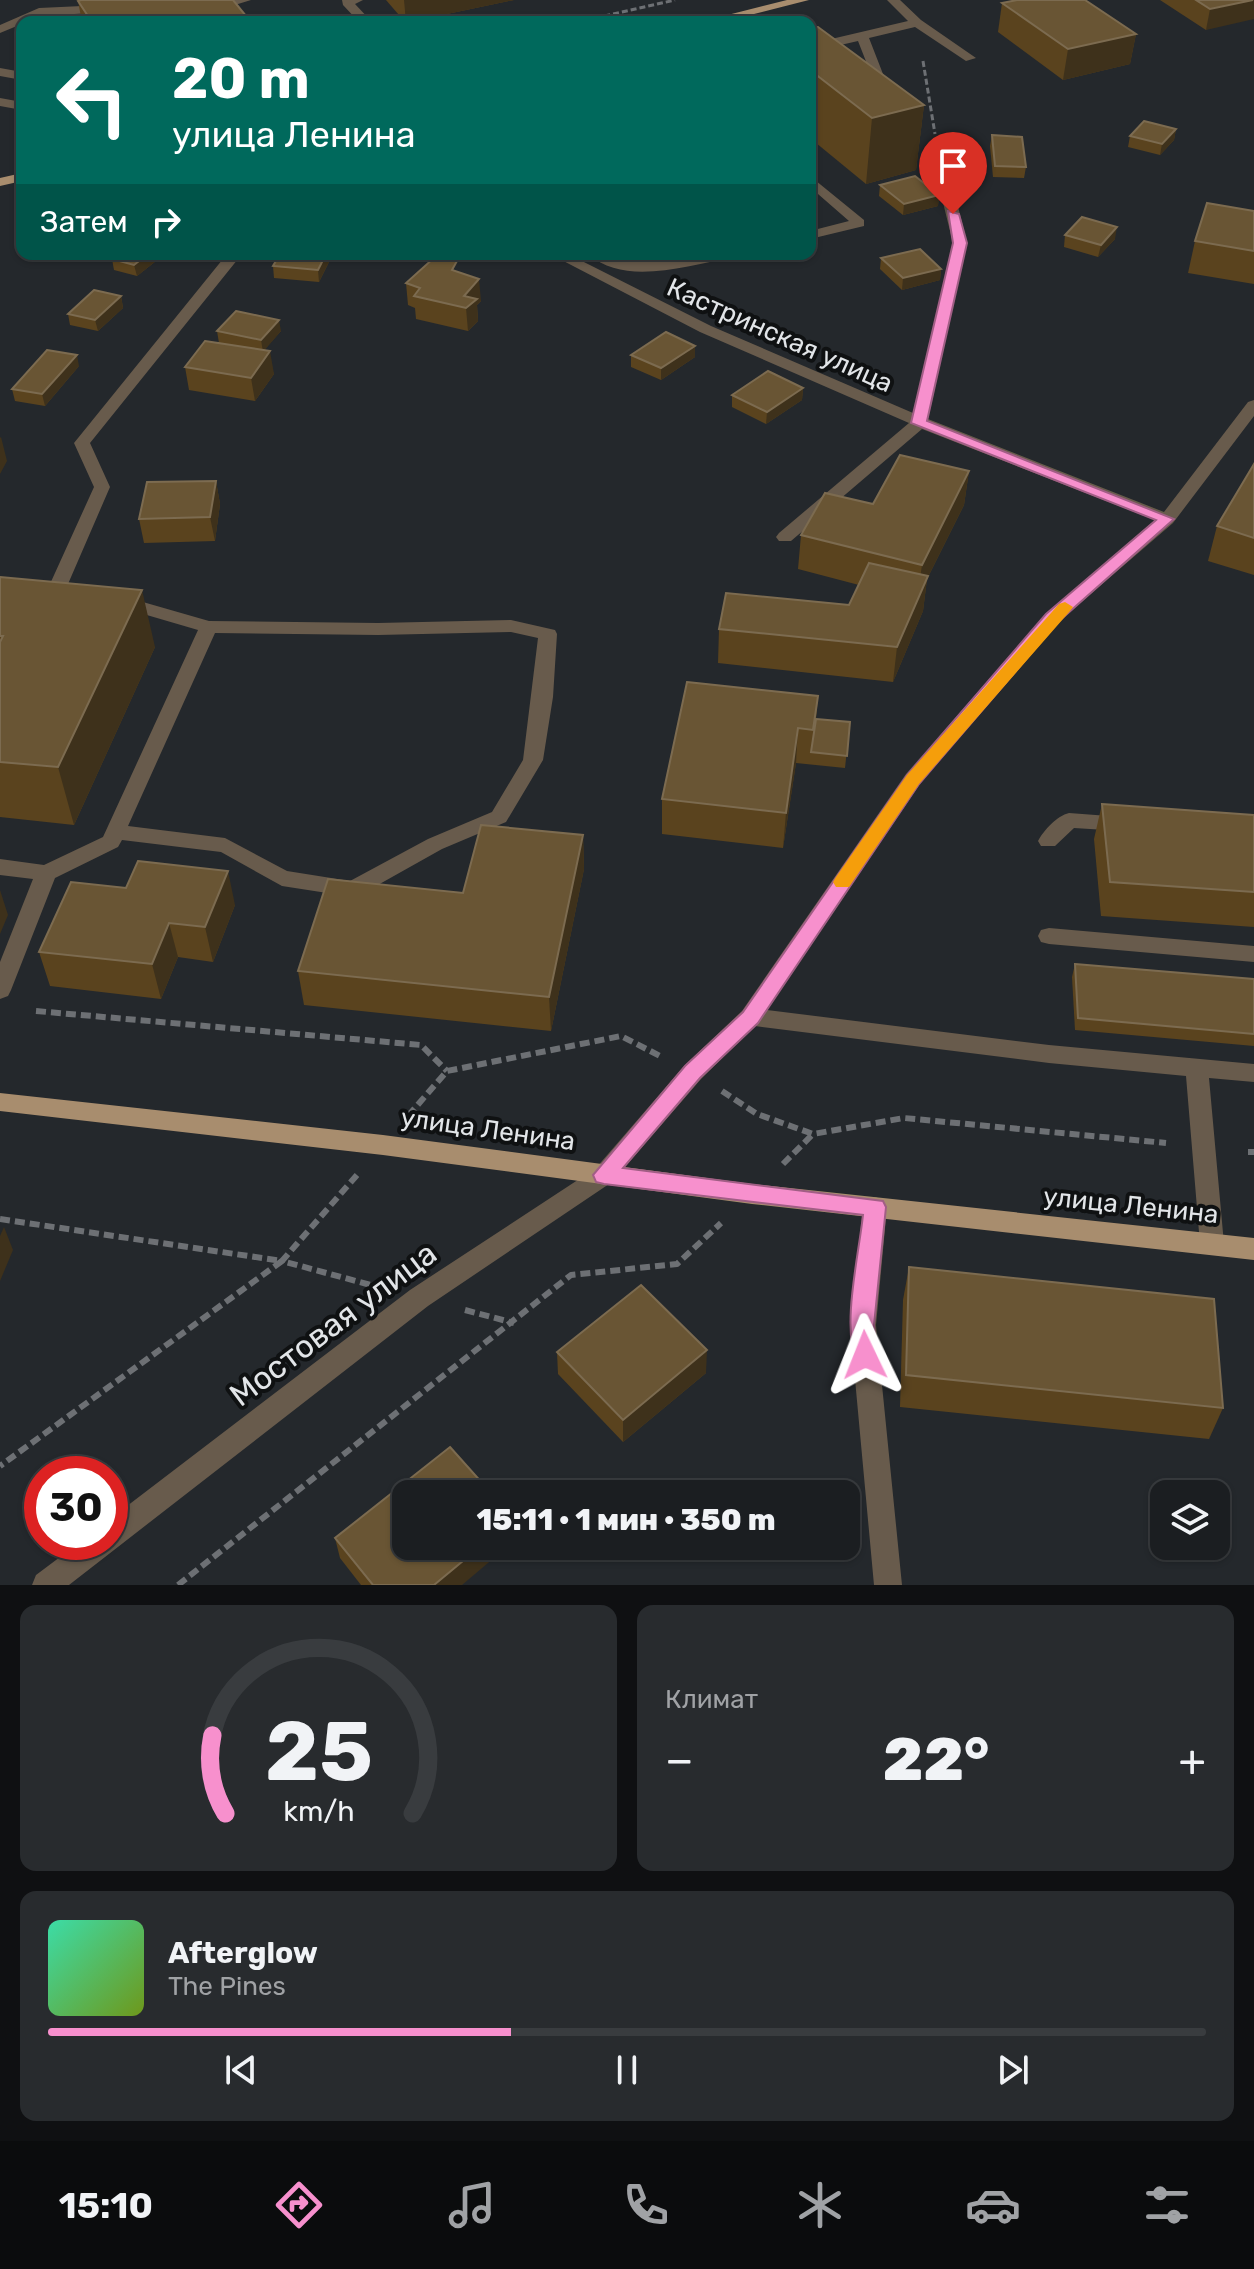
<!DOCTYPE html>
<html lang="ru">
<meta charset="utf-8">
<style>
:root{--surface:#1b1e21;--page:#282b2e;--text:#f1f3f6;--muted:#a0a2a5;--line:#393c3f;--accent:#f790cd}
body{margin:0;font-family:Rubik,sans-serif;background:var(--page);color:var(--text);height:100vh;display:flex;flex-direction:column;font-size:30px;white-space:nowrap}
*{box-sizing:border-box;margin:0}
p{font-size:26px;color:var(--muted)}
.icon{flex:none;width:44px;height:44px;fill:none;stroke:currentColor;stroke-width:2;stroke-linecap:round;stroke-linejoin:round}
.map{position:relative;height:1585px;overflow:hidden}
.sheet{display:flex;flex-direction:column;gap:20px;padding:20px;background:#0f1012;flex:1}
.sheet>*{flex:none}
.hud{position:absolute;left:16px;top:16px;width:800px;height:244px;border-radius:16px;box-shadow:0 2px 6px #0004,0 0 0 2px var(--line);background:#00695c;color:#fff;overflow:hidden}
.tools{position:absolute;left:1150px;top:1480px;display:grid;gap:16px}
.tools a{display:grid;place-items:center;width:80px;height:80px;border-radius:16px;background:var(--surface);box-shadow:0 2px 6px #0004,0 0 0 2px var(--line);font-size:40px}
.speed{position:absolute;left:24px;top:1456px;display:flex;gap:16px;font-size:40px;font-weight:700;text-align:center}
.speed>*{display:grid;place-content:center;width:104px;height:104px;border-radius:50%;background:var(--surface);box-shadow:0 2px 6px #0004,0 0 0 2px var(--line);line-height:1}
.speed .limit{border:12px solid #d22;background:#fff;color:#111}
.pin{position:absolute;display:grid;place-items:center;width:68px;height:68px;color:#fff;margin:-82px -34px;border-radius:50% 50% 50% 0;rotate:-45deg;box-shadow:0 0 8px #0007}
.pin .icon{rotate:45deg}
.me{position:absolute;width:88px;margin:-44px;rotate:358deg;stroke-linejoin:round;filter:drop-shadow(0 0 6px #0008)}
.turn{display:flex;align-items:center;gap:28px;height:168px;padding:0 24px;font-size:36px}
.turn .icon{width:104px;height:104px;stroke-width:2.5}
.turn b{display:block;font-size:56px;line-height:68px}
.then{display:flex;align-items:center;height:76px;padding:0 24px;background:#0003;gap:16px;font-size:30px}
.big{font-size:60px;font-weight:800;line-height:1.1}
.sheet .card{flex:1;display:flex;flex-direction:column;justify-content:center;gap:12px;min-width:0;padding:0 28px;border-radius:16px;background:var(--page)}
.sheet .dial{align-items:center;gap:0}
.dial svg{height:208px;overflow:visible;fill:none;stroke:var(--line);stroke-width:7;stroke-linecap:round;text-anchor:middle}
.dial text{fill:var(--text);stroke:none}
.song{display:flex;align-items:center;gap:24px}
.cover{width:96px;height:96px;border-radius:12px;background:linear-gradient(135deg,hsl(160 70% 55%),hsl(80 70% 35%))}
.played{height:8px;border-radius:4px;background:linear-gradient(90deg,var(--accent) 40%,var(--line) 40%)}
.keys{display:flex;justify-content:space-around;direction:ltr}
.heat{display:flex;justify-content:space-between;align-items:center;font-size:44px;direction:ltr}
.sheet .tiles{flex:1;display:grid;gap:20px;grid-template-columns:1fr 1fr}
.card:last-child{grid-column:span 2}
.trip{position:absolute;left:392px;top:1480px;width:468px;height:80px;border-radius:16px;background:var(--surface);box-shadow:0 2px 6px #0004,0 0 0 2px var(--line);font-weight:800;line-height:80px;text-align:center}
.menu{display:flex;height:128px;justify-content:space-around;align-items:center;background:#0b0c0d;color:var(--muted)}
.menu .icon{width:56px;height:56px}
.menu .on{color:var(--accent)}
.menu b{font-size:36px;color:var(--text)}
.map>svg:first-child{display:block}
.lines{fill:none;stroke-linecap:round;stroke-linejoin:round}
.path-far1{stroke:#6d7074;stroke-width:3;stroke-dasharray:6 3;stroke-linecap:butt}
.path{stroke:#6d7074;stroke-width:6;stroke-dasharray:10 5;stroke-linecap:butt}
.minor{fill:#685b4c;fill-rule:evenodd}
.major{fill:#a88d6e;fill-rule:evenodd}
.wall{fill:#5a431e}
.shaded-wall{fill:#3e311b}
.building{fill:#695534;stroke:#7c6b50;stroke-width:2}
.route{fill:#f790cd;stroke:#a15e85;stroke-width:2}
.slow{fill:#f59e0b}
.labels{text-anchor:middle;stroke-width:8;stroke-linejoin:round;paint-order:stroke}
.street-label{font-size:26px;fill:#e2e5e8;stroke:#0f1112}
.near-street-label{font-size:32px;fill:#e2e5e8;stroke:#0f1112}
</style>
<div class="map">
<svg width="1254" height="1585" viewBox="0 0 1254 1585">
<rect width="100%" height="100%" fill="#24282c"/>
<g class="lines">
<g class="path-far1">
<path d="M 578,22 L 675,0"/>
<path d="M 923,61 L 935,134"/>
</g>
<g class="path">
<path d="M 36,1011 L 421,1045 L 447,1071"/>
<path d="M 722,1091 L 757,1114 L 813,1134 L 904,1118 L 1166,1143"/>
<path d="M 408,1116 L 447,1071 L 621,1036 L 662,1057"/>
<path d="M 1248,1152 L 1254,1152"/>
<path d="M 783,1164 L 813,1134"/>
<path d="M 357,1175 L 282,1261 L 378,1287"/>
<path d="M 0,1219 L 282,1261 L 0,1466"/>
<path d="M 465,1310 L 514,1323"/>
<path d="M 178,1585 L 571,1275 L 677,1264 L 721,1223"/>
</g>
<g class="minor">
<path d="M 230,0 L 251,0 L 212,12 L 206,8 Z"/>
<path d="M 342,0 L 363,0 L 355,4 L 372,22 L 359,22 L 343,5 Z"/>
<path d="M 887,0 L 900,0 L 921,20 L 976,58 L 966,61 L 915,27 L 869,38 L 890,92 L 884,96 L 878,92 L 858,41 L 810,52 L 810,44 L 908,21 Z"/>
<path d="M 104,5 L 108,6 L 108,12 L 41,16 L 0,33 L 0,25 L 39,8 Z"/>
<path d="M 0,68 L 22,72 L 22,80 L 0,76 Z"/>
<path d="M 0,98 L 22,102 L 22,110 L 0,106 Z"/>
<path d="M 938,150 L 945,154 L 967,243 L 928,419 L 1164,512 L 1248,402 L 1254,400 L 1254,416 L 1173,523 L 1058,622 L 920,784 L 767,1010 L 1049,1045 L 1254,1064 L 1254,1082 L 1209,1078 L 1224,1244 L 1221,1252 L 1212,1255 L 1203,1252 L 1200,1244 L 1186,1076 L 1049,1063 L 755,1026 L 701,1079 L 612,1182 L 428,1306 L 69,1585 L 32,1585 L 36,1575 L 80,1542 L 110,1542 L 110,1519 L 410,1290 L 596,1168 L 685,1065 L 742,1011 L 906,774 L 1046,614 L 1155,520 L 922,429 L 791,541 L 779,541 L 776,537 L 779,533 L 909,423 L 700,332 L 550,254 L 568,254 L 711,326 L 913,413 L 953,243 L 931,154 Z"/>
<path d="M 810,176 L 864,220 L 864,226 L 810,239 L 810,231 L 849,221 L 810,187 Z"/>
<path d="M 227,254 L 242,254 L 90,443 L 110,487 L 68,584 L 65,588 L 53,588 L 50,584 L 94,487 L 74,443 Z"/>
<path d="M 589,254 L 608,254 L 625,262 L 704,254 L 737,254 L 730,258 C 688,265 624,287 589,254 Z"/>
<path d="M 122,596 L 209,621 L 378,623 L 511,620 L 555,630 L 557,634 L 553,697 L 543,760 L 506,822 L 442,849 L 360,895 L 353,897 L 282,886 L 221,852 L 122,840 L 118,847 L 55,878 L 11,990 L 8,996 L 0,999 L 0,962 L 33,879 L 0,875 L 0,859 L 44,865 L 103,837 L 198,630 L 116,606 L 113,602 L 116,598 ZM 511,632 L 538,638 L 523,760 L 492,812 L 428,839 L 350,881 L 287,871 L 225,838 L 128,826 L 215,633 L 378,635 Z"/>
<path d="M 1069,813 L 1122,817 L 1129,819 L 1132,824 L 1129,829 L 1122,831 L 1074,828 L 1055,846 L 1041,846 L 1038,841 C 1044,830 1057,816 1069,813 Z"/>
<path d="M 1049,928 L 1254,946 L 1254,962 L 1049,944 L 1041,942 L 1038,936 L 1041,930 Z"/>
<path d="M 875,1197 L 884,1200 L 887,1207 L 876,1325 L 902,1585 L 874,1585 L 850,1325 L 863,1207 L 866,1200 Z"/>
</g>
<g class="major">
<path d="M 787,0 L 809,0 L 722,22 L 700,22 Z"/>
<path d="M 22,173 L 22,181 L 0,186 L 0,178 Z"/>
<path d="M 0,1093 L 383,1135 L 752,1184 L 1254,1238 L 1254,1260 L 752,1204 L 383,1155 L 0,1111 Z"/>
</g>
</g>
<g class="wall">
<path d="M 386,0 L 514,0 L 409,22 L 405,22 Z"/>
<path d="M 1160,0 L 1254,0 L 1206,30 Z"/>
<path d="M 78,1 L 251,22 L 82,22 Z"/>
<path d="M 1002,3 L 1136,34 L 1130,64 L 1063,80 L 998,32 Z"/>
<path d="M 810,28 L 924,105 L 916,170 L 866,184 L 810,138 Z"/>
<path d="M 1176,129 L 1174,140 L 1160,155 L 1128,147 L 1130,136 Z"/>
<path d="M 992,135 L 1026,167 L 1024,178 L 993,177 L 990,146 Z"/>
<path d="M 880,185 L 939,195 L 938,206 L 903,215 L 879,196 Z"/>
<path d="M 1254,211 L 1254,284 L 1188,273 L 1195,241 Z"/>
<path d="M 1065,235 L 1115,239 L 1098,257 L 1064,247 Z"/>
<path d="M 280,254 L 328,254 L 329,262 L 319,282 L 274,278 L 273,266 Z"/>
<path d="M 881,258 L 941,269 L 940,280 L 902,290 L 880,269 Z"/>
<path d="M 112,259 L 156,261 L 137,276 L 114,270 Z"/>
<path d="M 457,272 L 481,301 L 477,305 L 478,321 L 468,331 L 416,319 L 415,308 L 408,305 L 406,283 Z"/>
<path d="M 121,296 L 123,308 L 98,331 L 70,325 L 68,314 Z"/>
<path d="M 217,331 L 281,331 L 264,350 L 274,374 L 255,401 L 189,390 L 185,367 L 219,343 Z"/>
<path d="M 695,346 L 695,357 L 661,380 L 631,367 L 631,355 Z"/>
<path d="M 79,366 L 45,406 L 15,401 L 12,389 Z"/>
<path d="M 803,388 L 802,400 L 766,424 L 732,407 L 732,395 Z"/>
<path d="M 1254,464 L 1254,575 L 1208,561 L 1217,526 Z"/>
<path d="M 969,471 L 964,505 L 927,579 L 923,611 L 893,682 L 718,663 L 719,629 L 849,605 L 859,585 L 798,569 L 801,535 L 873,504 Z"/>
<path d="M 216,481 L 220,504 L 215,541 L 144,543 L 139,519 Z"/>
<path d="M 0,577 L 155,647 L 74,825 L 0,817 Z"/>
<path d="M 818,696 L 816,719 L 850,722 L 845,768 L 796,763 L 783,848 L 662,834 L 662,799 Z"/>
<path d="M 1102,804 L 1254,815 L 1254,927 L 1101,916 L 1094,839 Z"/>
<path d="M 583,835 L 584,869 L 551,1031 L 304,1005 L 298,971 Z"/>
<path d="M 126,888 L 235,905 L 213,962 L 178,957 L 161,999 L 50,986 L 39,952 Z"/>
<path d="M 1075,964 L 1254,979 L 1254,1046 L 1075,1030 L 1072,977 Z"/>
<path d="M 909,1267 L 1223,1408 L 1209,1439 L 900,1407 L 903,1300 Z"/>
<path d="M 557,1352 L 706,1373 L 623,1442 L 558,1374 Z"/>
<path d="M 335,1538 L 462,1585 L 361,1585 L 340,1558 Z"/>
</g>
<g class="shaded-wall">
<path d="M 404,0 L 514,0 L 409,22 L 406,22 Z"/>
<path d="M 1254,0 L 1254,19 L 1206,30 L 1210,9 Z"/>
<path d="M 1136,34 L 1130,64 L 1063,80 L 1068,49 Z"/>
<path d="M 924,105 L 916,170 L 866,184 L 872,118 Z"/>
<path d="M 1176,129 L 1174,140 L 1160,155 L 1162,144 Z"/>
<path d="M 939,195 L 938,206 L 903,215 L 904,204 Z"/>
<path d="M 1117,227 L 1115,239 L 1098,257 L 1101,245 Z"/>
<path d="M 148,254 L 154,254 L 156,261 L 137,276 L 134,265 Z"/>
<path d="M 326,254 L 328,254 L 329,262 L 319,282 L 318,270 Z"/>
<path d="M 941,269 L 940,280 L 902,290 L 903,278 Z"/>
<path d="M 479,279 L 481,301 L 477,305 L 478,321 L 468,331 L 466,308 L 464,296 Z"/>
<path d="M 121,296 L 123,308 L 98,331 L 95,320 Z"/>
<path d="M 279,320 L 281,331 L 263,352 L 261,340 Z"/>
<path d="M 695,346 L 695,357 L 661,380 L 661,368 Z"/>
<path d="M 270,351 L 274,374 L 255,401 L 251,378 Z"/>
<path d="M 77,355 L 79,366 L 45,406 L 42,394 Z"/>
<path d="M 803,388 L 802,400 L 766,424 L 767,412 Z"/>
<path d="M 1,437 L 7,461 L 0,474 L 0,438 Z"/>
<path d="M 969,471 L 964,505 L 927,579 L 923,611 L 893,682 L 897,647 L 917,599 L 922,565 Z"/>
<path d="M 216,481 L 220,504 L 215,541 L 210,517 Z"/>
<path d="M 142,590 L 155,647 L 74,825 L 58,767 Z"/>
<path d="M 798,728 L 796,763 L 783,848 L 786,813 Z"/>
<path d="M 583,835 L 584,869 L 551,1031 L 549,997 Z"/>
<path d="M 228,871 L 235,905 L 213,962 L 205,927 Z"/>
<path d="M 0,890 L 8,915 L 0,934 Z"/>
<path d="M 169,923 L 178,957 L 161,999 L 152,964 Z"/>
<path d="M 4,1227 L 13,1250 L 0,1281 L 0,1236 Z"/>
<path d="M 707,1350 L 706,1373 L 623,1442 L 623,1420 Z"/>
<path d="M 481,1546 L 508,1546 L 462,1585 L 434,1585 Z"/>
</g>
<g class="building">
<path d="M 81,0 L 233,0 L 251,22 L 92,22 L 78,1 Z"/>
<path d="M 1017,0 L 1085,0 L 1136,34 L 1068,49 L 1002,3 Z"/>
<path d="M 1196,0 L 1253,0 L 1210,9 Z"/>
<path d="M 818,27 L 924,105 L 872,118 L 810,70 L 810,28 Z"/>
<path d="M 1144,121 L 1176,129 L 1162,144 L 1130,136 Z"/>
<path d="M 992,135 L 1022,137 L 1026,167 L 995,166 Z"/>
<path d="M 915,176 L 939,195 L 904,204 L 880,185 Z"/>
<path d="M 1207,203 L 1254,211 L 1254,251 L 1195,241 Z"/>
<path d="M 1082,217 L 1117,227 L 1101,245 L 1065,235 Z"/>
<path d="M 920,249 L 941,269 L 903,278 L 881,258 Z"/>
<path d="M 118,254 L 148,254 L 134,265 L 112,259 Z"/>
<path d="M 280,254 L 326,254 L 318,270 L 273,266 Z"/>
<path d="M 436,256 L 457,261 L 452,270 L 479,279 L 464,296 L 477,299 L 466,308 L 414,296 L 420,288 L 406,283 Z"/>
<path d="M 94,290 L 121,296 L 95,320 L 68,314 Z"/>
<path d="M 236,311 L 279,320 L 261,340 L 217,331 Z"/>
<path d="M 666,332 L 695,346 L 661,368 L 631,355 Z"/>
<path d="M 205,341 L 270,351 L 251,378 L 185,367 Z"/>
<path d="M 47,350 L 77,355 L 42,394 L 12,389 Z"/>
<path d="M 768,371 L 803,388 L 767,412 L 732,395 Z"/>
<path d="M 900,455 L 969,471 L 922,565 L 801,535 L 825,493 L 873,504 Z"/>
<path d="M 1254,464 L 1254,538 L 1217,526 Z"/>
<path d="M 216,481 L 210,517 L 139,519 L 147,482 Z"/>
<path d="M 869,563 L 928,576 L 897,647 L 719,629 L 726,593 L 849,605 Z"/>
<path d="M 0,577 L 142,590 L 58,767 L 0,762 L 0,642 L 3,636 L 0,636 Z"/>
<path d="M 687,682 L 818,696 L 813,730 L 798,728 L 786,813 L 662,799 Z"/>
<path d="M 816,719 L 850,722 L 847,756 L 811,752 Z"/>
<path d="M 1102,804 L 1254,815 L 1254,892 L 1110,882 Z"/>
<path d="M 481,825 L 583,835 L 549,997 L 298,971 L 328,879 L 463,893 Z"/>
<path d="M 138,861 L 228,871 L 205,927 L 169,923 L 152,964 L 39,952 L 71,882 L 126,888 Z"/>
<path d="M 1075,964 L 1254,979 L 1254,1034 L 1078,1018 Z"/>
<path d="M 909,1267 L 1214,1299 L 1223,1408 L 906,1375 Z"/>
<path d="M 641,1285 L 707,1350 L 623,1420 L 557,1352 Z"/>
<path d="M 450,1447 L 492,1494 L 406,1494 L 406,1546 L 481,1546 L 434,1585 L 373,1585 L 335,1538 Z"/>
</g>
<path class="route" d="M 948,211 L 959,214 L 967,243 L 927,421 L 1174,519 L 1058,622 L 919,784 L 758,1023 L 700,1078 L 623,1168 L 883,1201 L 886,1207 L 874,1325 L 877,1355 L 873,1362 L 865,1365 L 857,1362 C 841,1328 859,1254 863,1215 L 604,1184 L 596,1182 L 593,1175 L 685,1066 L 743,1012 L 907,775 L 1046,614 L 1156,520 L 911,423 L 953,243 Z"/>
<path class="slow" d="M 1065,602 L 1073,607 L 1070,611 L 919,784 L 849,887 L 836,887 L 833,882 L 836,877 L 907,775 L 1059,604 Z"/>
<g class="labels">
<g class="street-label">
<text transform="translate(780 335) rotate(24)" y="9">Кастринская улица</text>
<text transform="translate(488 1129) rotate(8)" y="9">улица Ленина</text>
<text transform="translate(1131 1205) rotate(6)" y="9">улица Ленина</text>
</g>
<g class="near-street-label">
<text transform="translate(333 1324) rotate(-37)" y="11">Мостовая улица</text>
</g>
</g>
</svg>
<div class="tools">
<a><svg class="icon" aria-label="layers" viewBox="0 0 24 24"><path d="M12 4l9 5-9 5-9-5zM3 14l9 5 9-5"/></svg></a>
</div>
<div class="speed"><div class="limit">30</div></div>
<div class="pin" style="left:953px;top:214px;background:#d93025"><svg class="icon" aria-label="arrive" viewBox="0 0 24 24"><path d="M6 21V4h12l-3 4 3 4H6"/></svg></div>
<svg class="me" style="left:865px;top:1355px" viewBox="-20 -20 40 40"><path d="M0-17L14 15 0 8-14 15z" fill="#f790cd" stroke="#fff" stroke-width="4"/></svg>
<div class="trip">15:11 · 1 мин · 350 m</div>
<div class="hud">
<div class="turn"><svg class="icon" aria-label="left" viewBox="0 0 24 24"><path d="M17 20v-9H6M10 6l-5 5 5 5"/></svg><div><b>20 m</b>улица Ленина</div></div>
<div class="then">Затем<svg class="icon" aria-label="right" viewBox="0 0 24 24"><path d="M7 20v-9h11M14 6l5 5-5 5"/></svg></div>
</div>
</div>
<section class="sheet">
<div class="tiles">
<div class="card dial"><svg viewBox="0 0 100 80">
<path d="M14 69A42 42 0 1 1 86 69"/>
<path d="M14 69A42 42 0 0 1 9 39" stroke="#f790cd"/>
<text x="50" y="56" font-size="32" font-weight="700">25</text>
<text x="50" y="72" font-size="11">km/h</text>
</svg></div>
<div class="card"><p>Климат</p>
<div class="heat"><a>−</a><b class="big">22°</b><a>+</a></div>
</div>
<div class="card">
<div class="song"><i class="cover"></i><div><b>Afterglow</b><p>The Pines</p></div></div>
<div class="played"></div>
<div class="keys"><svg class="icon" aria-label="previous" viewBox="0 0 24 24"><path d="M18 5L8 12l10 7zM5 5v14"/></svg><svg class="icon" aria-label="pause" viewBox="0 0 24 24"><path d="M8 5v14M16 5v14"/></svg><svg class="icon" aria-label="next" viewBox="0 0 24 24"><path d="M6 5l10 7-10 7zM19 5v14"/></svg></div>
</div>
</div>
</section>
<nav class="menu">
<b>15:10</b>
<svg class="icon on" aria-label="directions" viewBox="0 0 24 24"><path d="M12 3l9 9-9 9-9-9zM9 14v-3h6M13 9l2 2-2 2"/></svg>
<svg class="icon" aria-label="music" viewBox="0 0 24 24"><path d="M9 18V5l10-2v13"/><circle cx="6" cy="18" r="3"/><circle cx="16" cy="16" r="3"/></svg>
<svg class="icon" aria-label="phone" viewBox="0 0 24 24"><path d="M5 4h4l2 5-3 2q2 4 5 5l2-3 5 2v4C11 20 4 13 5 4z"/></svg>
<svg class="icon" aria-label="climate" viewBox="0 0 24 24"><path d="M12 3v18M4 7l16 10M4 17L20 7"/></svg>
<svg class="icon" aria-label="car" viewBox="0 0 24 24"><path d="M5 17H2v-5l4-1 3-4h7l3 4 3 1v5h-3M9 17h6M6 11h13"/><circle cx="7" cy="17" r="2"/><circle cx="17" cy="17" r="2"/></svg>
<svg class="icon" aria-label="filters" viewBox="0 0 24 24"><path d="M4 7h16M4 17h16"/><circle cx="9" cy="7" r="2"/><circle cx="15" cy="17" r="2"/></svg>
</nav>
